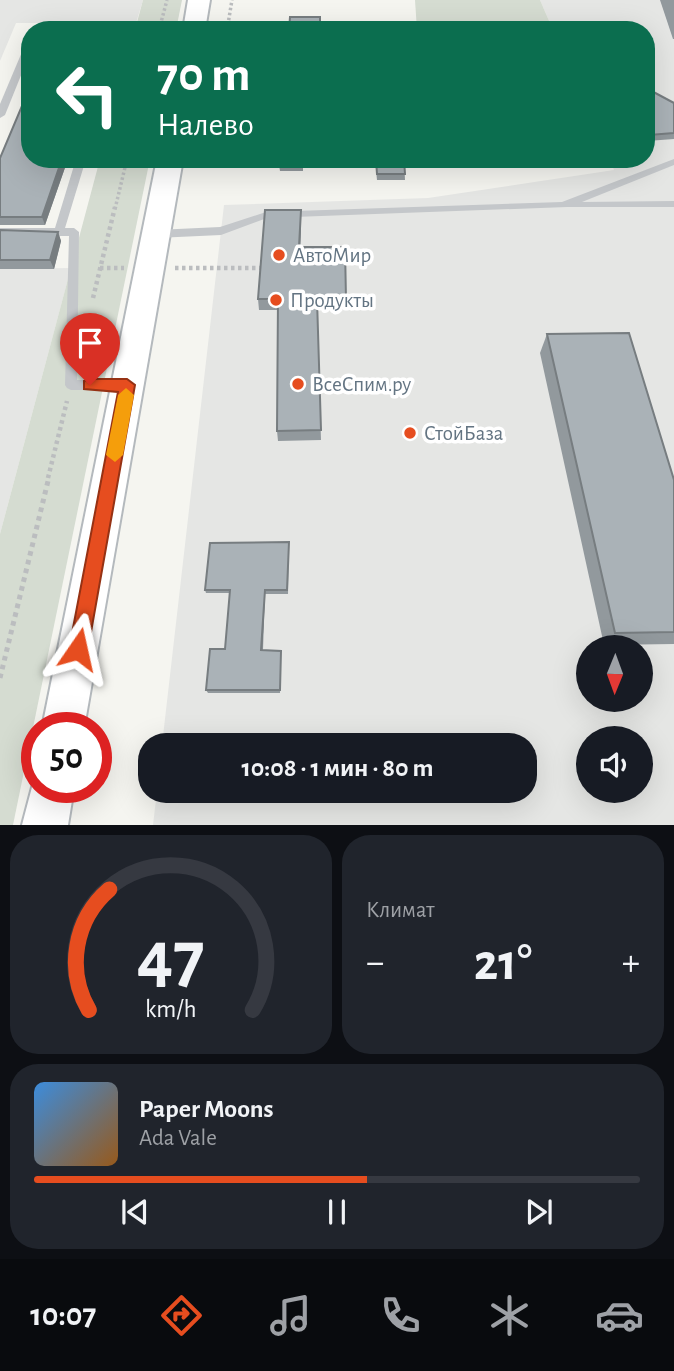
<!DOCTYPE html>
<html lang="ru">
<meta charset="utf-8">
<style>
:root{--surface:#171b24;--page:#20242c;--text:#f1f3f6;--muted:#9ea1a6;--line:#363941;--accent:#e64d1f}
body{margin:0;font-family:"Alegreya Sans",sans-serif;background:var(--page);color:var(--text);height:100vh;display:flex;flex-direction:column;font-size:26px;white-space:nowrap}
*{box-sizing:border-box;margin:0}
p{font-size:23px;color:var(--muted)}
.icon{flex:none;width:38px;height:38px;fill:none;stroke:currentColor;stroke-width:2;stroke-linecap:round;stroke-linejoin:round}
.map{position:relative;height:825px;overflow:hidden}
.drawer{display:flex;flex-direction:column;gap:10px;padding:10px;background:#0d0f14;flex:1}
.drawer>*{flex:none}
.hud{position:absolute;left:21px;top:21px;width:634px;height:147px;border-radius:28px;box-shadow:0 7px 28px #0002;background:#0b6e4f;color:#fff;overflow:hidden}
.needle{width:46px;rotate:181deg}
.tools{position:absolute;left:576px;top:635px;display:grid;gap:14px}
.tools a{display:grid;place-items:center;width:77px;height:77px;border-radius:50%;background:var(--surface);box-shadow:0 7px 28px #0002;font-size:35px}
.speed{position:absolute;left:21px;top:712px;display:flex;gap:14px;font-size:35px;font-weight:700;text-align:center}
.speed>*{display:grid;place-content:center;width:91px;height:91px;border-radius:50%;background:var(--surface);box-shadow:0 7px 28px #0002;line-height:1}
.speed .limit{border:10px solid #d22;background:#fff;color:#111}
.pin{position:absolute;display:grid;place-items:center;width:60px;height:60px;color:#fff;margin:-72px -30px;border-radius:50% 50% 50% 0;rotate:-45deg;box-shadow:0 0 7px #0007}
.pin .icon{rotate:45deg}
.me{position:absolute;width:77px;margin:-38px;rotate:11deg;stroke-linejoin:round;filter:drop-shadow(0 0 5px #0008)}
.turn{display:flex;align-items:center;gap:24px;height:147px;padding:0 21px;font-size:32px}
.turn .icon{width:91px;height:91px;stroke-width:2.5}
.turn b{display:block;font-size:49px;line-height:60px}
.big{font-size:52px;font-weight:600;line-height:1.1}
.drawer .card{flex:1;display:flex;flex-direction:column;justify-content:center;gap:10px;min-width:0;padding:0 24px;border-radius:28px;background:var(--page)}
.drawer .dial{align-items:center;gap:0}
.dial svg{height:182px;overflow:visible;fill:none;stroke:var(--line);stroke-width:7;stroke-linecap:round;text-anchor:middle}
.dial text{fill:var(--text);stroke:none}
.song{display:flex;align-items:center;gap:21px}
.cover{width:84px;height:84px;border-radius:10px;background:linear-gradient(135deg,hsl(210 70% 55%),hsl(30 70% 35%))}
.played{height:7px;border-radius:4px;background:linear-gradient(90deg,var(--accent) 55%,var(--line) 55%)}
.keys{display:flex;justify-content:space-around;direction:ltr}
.heat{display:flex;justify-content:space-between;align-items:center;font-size:38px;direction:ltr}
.drawer .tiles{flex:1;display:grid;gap:10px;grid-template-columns:1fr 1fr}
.card:last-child{grid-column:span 2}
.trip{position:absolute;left:138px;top:733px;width:399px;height:70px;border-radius:28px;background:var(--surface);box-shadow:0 7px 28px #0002;font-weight:600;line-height:70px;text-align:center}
.dock{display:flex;height:112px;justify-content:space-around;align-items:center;background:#090b0e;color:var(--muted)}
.dock .icon{width:49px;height:49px}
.dock .active{color:var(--accent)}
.dock b{font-size:32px;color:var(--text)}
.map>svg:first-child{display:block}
.built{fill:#e5e6e4;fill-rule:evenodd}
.green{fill:#d5dcd1}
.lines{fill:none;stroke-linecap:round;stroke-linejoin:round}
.secondary-casing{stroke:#b4b9bd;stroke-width:4}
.path-far2{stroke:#bbbdbf;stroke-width:3.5;stroke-dasharray:2.5 2.5;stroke-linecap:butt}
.path-far1{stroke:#bbbdbf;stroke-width:4.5;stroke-dasharray:3.5 3.5;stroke-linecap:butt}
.path{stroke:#bbbdbf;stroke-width:5;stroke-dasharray:4.5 4.5;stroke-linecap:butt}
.lane{fill:#c4c7ca;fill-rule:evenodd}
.secondary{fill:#fff;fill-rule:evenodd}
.wall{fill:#92999d}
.shaded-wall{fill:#777d80}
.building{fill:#aab2b7;stroke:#777d80;stroke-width:2}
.route{fill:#e64d1f;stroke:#963214;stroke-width:2}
.slow{fill:#f59e0b}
.poi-dot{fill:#e64d1f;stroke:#fff;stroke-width:2.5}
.labels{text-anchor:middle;stroke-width:7;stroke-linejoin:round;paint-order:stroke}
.poi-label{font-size:21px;fill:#637482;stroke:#fff;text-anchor:start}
</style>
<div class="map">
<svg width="674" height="825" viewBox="0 0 674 825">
<rect width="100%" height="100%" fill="#f5f5f0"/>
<g class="built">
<path d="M 0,0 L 143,0 L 136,23 L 16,23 L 0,61 Z"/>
<path d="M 540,0 L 674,0 L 674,825 L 153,825 L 157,791 L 525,791 L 525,746 L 162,745 L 224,205 L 428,198 L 614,170 L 610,159 L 646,159 L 646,30 L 553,30 ZM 588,648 L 640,648 L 640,700 L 588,700 ZM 588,738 L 640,738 L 640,791 L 588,791 Z"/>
<path d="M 71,268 L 0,534 L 0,269 Z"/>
</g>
<g class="green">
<path d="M 143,0 L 182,0 L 176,30 L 135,30 Z"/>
<path d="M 415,0 L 540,0 L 553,30 L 417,30 Z"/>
<path d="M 100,159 L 150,159 L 13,825 L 0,825 L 0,534 Z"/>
</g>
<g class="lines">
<defs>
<g id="secondary">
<path d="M 188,0 L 210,0 L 205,30 L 183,30 Z"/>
<path d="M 157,159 L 183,159 L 84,728 L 42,728 Z"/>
<path d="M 36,772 L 37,788 L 74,788 L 68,825 L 22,825 Z"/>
</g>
</defs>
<use href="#secondary" class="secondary-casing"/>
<g class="path-far2">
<path d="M 159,30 L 167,0"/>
<path d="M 227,30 L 232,0"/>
<path d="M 115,209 L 127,159"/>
</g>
<g class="path-far1">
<path d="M 100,268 L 124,268"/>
<path d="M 175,268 L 262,268"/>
<path d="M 93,298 L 115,207"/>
<path d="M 48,478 L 67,401"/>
</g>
<path class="path" d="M 0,678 L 49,477"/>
<g class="lane">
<path d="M 27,40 L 30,40 L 30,53 L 5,115 L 0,118 L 0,104 Z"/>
<path d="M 76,159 L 86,159 L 65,228 L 74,228 L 79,232 L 77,380 L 127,380 L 131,382 L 133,385 L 131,388 L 127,390 L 71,390 L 67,388 L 65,385 L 69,236 L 0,236 L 0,228 L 55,228 Z"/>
<path d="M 674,159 L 674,165 L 582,202 L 674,201 L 674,207 L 567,207 L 267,218 L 221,235 L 156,238 L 151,234 L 156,230 L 220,227 L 266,212 L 562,202 Z"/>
</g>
<use href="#secondary" class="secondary"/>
</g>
<g class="wall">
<path d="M 660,0 L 674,0 L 674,39 L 673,39 Z"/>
<path d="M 646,88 L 674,103 L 674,139 L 647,141 L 646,139 Z"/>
<path d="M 0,158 L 30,159 L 68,159 L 45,225 L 0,225 Z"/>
<path d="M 303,159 L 303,171 L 280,171 L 279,165 Z"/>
<path d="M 375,159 L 404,159 L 405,180 L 377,180 Z"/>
<path d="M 301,210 L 300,247 L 345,247 L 346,310 L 317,310 L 321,440 L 278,441 L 277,431 L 278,310 L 259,310 L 258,299 Z"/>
<path d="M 0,230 L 58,232 L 61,241 L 54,269 L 0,269 Z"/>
<path d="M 547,334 L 674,480 L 674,644 L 604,645 L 540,353 Z"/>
<path d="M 289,542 L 288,594 L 265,594 L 263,650 L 281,651 L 280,693 L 208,693 L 206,690 L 225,649 L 230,593 L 206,593 L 205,590 Z"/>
</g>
<g class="shaded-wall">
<path d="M 62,159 L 68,159 L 45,225 L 42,217 Z"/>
<path d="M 301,210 L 301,221 L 300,259 L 299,247 Z"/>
<path d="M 58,232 L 61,241 L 54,269 L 50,260 Z"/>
<path d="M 265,590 L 265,594 L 262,654 L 261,650 Z"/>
</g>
<g class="building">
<path d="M 290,17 L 320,17 L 320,30 L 289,30 Z"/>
<path d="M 30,87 L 30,159 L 62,159 L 42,217 L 0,217 L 0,158 Z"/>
<path d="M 646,88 L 674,103 L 674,133 L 649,135 L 646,128 Z"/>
<rect x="279" y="159" width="24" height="6"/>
<path d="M 376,159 L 404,159 L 405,174 L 377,174 Z"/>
<path d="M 265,210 L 301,210 L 299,247 L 345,247 L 346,299 L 317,299 L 321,430 L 277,431 L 278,299 L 258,299 Z"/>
<path d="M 0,230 L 58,232 L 50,260 L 0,260 Z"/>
<path d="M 629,333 L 674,480 L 674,632 L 615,633 L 547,334 Z"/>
<path d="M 289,542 L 287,590 L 265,590 L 261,650 L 281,651 L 280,690 L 206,690 L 210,649 L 225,649 L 230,590 L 205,590 L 210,543 Z"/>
</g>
<path class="route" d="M 90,379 L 127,379 L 135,385 L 88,649 L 85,656 L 78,659 L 71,656 L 69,649 L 118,392 L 84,389 L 84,381 Z"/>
<path class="slow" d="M 126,388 L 134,395 L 123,455 L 115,462 L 106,455 L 118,395 Z"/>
<g class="poi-dot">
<circle cx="279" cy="255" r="7"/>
<circle cx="276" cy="300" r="7"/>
<circle cx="298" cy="384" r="7"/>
<circle cx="410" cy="433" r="7"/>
</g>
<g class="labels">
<g class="poi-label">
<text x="293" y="262">АвтоМир</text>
<text x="290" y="307">Продукты</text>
<text x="312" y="391">ВсеСпим.ру</text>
<text x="424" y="440">СтойБаза</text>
</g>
</g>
</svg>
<div class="tools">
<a><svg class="needle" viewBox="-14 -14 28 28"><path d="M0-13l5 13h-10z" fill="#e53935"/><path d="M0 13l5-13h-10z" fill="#9ea1a6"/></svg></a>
<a><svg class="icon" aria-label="sound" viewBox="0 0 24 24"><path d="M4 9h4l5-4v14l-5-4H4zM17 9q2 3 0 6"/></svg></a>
</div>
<div class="speed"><div class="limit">50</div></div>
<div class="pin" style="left:90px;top:385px;background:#d93025"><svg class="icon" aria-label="arrive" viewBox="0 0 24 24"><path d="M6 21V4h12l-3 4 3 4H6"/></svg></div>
<svg class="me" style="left:78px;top:649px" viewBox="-20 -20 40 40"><path d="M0-17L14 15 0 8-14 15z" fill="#e64d1f" stroke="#fff" stroke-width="4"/></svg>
<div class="trip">10:08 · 1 мин · 80 m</div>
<div class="hud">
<div class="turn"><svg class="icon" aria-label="left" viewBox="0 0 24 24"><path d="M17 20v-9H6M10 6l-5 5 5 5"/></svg><div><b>70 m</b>Налево</div></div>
</div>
</div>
<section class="drawer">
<div class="tiles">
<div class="card dial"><svg viewBox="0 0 100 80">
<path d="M14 69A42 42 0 1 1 86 69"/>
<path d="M14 69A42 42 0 0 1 23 16" stroke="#e64d1f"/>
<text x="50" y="56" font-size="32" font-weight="700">47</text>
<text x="50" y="72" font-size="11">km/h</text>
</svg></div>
<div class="card"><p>Климат</p>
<div class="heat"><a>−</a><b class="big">21°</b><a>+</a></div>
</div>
<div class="card">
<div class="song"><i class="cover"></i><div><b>Paper Moons</b><p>Ada Vale</p></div></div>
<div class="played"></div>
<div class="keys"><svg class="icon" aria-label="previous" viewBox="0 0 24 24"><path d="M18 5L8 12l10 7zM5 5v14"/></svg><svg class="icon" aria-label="pause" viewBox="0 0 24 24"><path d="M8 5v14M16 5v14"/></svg><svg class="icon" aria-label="next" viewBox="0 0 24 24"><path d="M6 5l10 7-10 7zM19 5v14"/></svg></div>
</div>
</div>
</section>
<nav class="dock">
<b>10:07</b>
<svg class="icon active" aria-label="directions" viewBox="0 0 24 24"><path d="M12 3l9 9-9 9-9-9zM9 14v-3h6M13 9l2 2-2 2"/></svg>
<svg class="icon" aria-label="music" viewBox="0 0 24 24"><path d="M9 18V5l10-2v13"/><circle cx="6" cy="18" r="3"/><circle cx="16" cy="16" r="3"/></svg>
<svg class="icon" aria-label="phone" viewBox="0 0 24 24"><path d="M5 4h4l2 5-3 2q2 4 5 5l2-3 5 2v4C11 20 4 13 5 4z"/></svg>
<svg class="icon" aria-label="climate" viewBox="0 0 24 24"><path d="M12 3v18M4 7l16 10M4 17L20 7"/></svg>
<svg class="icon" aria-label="car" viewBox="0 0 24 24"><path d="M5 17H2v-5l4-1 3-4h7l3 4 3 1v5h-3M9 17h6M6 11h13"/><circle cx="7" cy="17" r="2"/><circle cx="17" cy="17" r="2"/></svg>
</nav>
